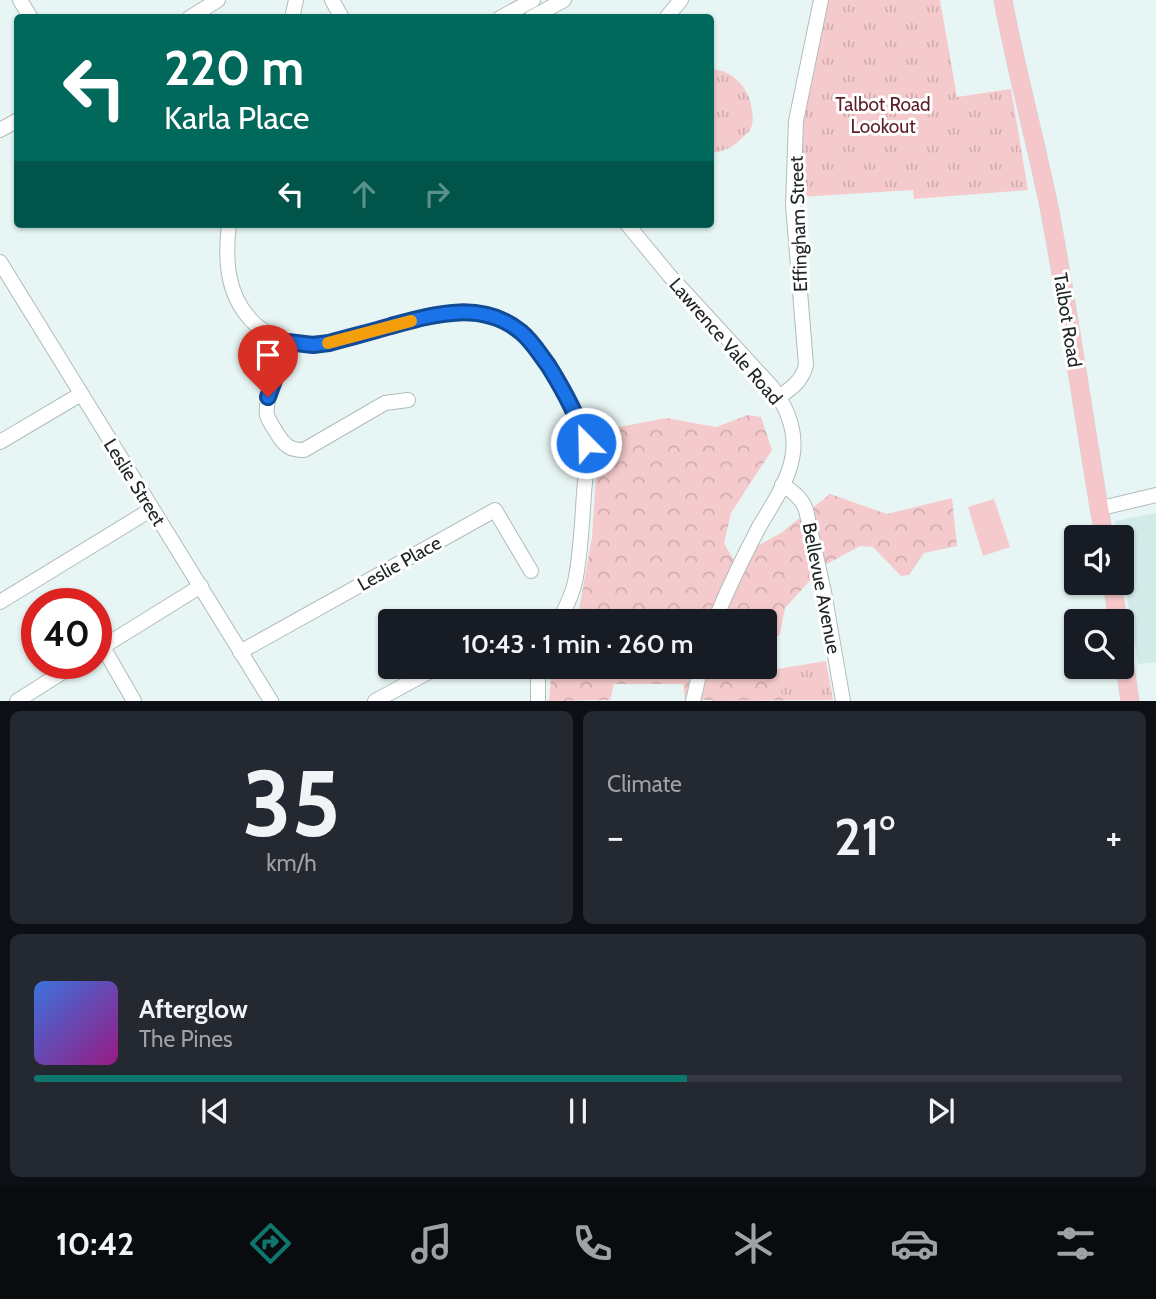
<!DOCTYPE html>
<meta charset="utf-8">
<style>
:root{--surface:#171b24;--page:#242831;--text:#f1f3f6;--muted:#9ea1a6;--line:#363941;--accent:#0f766e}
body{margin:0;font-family:Cabin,sans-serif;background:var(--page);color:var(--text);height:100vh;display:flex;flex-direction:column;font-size:26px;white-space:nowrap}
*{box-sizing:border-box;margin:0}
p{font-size:23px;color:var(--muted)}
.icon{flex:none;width:38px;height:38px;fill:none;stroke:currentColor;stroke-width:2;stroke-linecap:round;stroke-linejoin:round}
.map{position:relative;height:701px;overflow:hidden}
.drawer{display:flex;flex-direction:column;gap:10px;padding:10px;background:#0d0f14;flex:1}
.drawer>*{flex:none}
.guide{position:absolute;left:14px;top:14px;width:700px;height:214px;border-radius:7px;box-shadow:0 2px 5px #0004;background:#00695c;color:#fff;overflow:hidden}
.fabs{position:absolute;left:1064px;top:525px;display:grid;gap:14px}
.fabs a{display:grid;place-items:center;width:70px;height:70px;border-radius:7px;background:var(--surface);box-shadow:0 2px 5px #0004;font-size:35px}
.speed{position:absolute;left:21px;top:588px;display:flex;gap:14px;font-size:35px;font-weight:700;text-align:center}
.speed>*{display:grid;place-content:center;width:91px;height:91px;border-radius:50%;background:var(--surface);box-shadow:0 2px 5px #0004;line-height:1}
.speed .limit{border:10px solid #d22;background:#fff;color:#111}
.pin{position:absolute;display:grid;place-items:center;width:60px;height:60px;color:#fff;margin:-72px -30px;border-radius:50% 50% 50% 0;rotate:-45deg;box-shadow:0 0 7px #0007}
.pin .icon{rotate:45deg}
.me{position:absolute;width:77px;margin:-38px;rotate:337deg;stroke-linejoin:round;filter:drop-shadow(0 0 5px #0008)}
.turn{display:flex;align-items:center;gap:24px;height:147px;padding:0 35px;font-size:32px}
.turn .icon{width:91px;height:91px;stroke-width:2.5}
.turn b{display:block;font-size:49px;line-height:60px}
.lanes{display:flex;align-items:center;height:66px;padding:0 35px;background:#0003;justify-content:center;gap:35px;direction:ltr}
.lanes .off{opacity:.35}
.big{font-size:52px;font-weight:600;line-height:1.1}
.drawer .widget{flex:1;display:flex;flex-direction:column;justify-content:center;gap:10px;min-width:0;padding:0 24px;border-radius:10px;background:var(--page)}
.drawer .dial{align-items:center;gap:0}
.dial b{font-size:91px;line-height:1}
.song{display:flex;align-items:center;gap:21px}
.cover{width:84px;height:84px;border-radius:10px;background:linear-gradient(135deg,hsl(220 70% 55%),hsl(310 70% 35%))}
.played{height:7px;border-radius:4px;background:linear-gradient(90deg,var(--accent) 60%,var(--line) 60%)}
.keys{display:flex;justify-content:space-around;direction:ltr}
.heat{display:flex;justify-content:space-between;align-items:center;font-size:38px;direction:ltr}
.drawer .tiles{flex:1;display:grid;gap:10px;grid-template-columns:1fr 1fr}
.widget:last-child{grid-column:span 2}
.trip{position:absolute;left:378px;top:609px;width:399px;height:70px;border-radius:7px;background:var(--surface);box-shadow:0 2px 5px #0004;font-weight:600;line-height:70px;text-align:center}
.menu{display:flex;height:112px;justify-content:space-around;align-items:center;background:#090b0e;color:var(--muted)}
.menu .icon{width:49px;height:49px}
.menu .selected{color:var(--accent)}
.menu b{font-size:32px;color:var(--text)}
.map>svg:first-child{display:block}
.built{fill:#d3ebe8}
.grass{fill:url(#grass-tufts)}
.forest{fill:url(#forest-crowns)}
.pitch{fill:#f5cacc}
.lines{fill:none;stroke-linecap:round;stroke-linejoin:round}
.minor-casing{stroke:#afbdbb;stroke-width:16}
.major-casing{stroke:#d2d3d3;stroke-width:19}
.minor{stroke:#fff;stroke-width:14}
.major{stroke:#f6c7ca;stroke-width:18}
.route-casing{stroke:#114b97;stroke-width:18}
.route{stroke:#1a73e8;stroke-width:12}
.slow{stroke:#f59e0b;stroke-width:12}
.labels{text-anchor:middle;stroke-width:6;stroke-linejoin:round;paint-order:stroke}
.park-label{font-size:19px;fill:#5d2028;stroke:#fff}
.street-label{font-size:19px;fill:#202525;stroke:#fff}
</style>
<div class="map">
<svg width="1156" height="701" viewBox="0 0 1156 701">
<defs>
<pattern id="grass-tufts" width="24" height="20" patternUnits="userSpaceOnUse" patternTransform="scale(1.75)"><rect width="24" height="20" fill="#f5cacc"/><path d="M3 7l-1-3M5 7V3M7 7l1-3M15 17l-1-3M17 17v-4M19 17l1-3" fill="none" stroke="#d2adaf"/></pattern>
<pattern id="forest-crowns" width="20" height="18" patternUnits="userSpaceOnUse" patternTransform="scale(1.75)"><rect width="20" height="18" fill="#f5cacc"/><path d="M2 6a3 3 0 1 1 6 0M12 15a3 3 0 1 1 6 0" fill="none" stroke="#d2adaf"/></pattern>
</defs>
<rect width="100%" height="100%" fill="#e7f6f4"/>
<path class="built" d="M 1156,513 L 1156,662 L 1138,664 L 1122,564 L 1122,537 L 1117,537 L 1115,521 Z"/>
<g class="grass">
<path d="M 828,0 L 940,0 L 957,97 L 1011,89 L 1028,190 L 914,199 L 913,190 L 800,197 L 804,120 Z"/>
<path d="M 711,69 C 733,70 751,89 752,112 C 753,116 753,124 751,128 C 749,132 746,134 744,136 C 734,147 725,151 711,153 Z"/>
<path d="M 826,661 L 833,700 L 712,701 L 717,679 Z"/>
</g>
<path class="forest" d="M 748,415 L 761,417 L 772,450 L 731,513 L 724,543 L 733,559 L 781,533 L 830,494 L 887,514 L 952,498 L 957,546 L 924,553 L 909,575 L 901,576 L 873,547 L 860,546 L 823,566 L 785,608 L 780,634 L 765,643 L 784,700 L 685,700 L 683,684 L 614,684 L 610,700 L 549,701 L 551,676 L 555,667 L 765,667 L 765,621 L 575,621 L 579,610 L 592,537 L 599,431 L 666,418 L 716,427 Z"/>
<path class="pitch" d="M 994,499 L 1010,547 L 983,556 L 968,507 Z"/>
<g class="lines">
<defs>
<g id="minor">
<path d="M 20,0 L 31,18"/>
<path d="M 332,0 L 342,18"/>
<path d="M 189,18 L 218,0"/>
<path d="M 292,18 L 296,0"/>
<path d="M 500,18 L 533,0"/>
<path d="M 531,18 L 564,0"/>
<path d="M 666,18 L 681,0"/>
<path d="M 0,130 L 18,120"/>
<path d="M 229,224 C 225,258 226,292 250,319 C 309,383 405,302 477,313 C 493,315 508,322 520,332 C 543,350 584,422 587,450 C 588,464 585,479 584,493 C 582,522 581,553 575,582 C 572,596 565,609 559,621"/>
<path d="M 627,224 L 669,275 L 772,387 C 786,406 796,429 793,453 C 790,479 772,505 759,527 C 743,558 727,589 715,621"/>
<path d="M 0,262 L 271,701"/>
<path d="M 288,342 C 282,360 264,398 267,415 C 269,422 274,428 278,435 C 285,446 290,450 304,450 L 385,403 L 408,400"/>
<path d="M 779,397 C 792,388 802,381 806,365 L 793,205 L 796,121 L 821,0"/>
<path d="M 0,442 L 81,394"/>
<path d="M 782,485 C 793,491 802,498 806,510 L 824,592 L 843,701"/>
<path d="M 1099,507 L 1110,506 L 1156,495"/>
<path d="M 0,602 L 152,509"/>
<path d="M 531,621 L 552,618 L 559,620"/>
<path d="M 103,647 L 134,701"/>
<path d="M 96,651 L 201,586"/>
<path d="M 240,652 L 495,510 L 531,571"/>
<path d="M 17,701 L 77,663"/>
<path d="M 375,701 L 438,667"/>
<path d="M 538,701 L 538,675 L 540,667"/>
<path d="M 693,701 L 701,667"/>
</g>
<g id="major">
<path d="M 1003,0 C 1016,70 1035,138 1049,207 C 1070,317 1085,427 1104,537"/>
<path d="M 1112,583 L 1118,621"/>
<path d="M 1122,645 L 1130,701"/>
</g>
</defs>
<use href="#minor" class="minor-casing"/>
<use href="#major" class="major-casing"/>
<use href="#minor" class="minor"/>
<use href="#major" class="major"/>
</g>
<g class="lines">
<defs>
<path id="route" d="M 268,397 L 288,342 L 313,345 L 329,343 C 350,337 371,332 391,326 C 435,314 482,300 521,332 C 532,341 539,353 548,365 C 563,389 578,416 586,443"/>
</defs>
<use href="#route" class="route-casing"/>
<use href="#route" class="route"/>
<path class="slow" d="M 328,343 L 411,321"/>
</g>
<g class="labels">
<g class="park-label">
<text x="883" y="111">Talbot Road<tspan x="883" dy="22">Lookout</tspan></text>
</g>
<g class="street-label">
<text transform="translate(798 224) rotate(-92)" y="7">Effingham Street</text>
<text transform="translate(1068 320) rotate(81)" y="7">Talbot Road</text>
<text transform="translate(726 341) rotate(49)" y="7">Lawrence Vale Road</text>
<text transform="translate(135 482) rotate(58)" y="7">Leslie Street</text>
<text transform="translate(399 563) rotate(-29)" y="7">Leslie Place</text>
<text transform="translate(822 588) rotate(79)" y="7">Bellevue Avenue</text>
</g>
</g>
</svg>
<div class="fabs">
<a><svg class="icon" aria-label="sound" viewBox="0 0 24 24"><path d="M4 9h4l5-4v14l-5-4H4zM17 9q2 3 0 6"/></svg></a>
<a><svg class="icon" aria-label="search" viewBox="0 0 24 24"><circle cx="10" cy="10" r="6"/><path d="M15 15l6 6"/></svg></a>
</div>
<div class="speed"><div class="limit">40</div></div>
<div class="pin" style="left:268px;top:397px;background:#d93025"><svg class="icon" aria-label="arrive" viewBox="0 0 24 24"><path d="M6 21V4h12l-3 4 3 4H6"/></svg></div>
<svg class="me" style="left:586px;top:443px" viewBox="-20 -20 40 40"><circle r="17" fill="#1a73e8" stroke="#fff" stroke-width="3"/><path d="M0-11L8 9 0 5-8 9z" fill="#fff"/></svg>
<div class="trip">10:43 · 1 min · 260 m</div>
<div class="guide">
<div class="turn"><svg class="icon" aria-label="left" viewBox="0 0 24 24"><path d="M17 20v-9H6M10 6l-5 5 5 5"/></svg><div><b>220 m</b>Karla Place</div></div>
<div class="lanes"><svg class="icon" aria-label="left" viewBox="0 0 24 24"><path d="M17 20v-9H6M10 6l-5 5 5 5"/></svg><svg class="icon off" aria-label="ahead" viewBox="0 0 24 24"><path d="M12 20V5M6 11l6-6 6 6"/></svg><svg class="icon off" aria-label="right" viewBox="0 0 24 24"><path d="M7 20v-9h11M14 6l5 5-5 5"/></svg></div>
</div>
</div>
<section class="drawer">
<div class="tiles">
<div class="widget dial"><b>35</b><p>km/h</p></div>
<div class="widget"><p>Climate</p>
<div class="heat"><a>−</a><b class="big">21°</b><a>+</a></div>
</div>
<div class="widget">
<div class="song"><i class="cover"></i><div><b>Afterglow</b><p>The Pines</p></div></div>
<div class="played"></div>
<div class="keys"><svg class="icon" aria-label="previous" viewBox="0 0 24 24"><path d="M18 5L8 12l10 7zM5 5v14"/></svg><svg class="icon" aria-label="pause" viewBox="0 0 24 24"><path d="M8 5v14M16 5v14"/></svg><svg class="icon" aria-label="next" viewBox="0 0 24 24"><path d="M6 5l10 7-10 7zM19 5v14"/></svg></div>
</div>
</div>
</section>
<nav class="menu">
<b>10:42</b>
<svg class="icon selected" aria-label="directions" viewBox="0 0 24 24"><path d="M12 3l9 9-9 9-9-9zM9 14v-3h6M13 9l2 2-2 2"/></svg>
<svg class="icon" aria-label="music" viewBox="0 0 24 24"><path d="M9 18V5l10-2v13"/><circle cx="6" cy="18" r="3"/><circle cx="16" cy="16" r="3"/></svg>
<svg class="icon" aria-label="phone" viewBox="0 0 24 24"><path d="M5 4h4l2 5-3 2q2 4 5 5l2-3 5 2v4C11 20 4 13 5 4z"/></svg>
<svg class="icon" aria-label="climate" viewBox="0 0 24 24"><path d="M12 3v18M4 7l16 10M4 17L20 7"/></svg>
<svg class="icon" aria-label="car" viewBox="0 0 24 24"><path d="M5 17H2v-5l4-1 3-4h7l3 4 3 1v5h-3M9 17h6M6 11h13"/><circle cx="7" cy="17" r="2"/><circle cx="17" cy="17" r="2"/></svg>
<svg class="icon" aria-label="filters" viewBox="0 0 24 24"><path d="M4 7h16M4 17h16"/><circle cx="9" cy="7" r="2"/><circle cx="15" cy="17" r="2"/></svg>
</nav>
